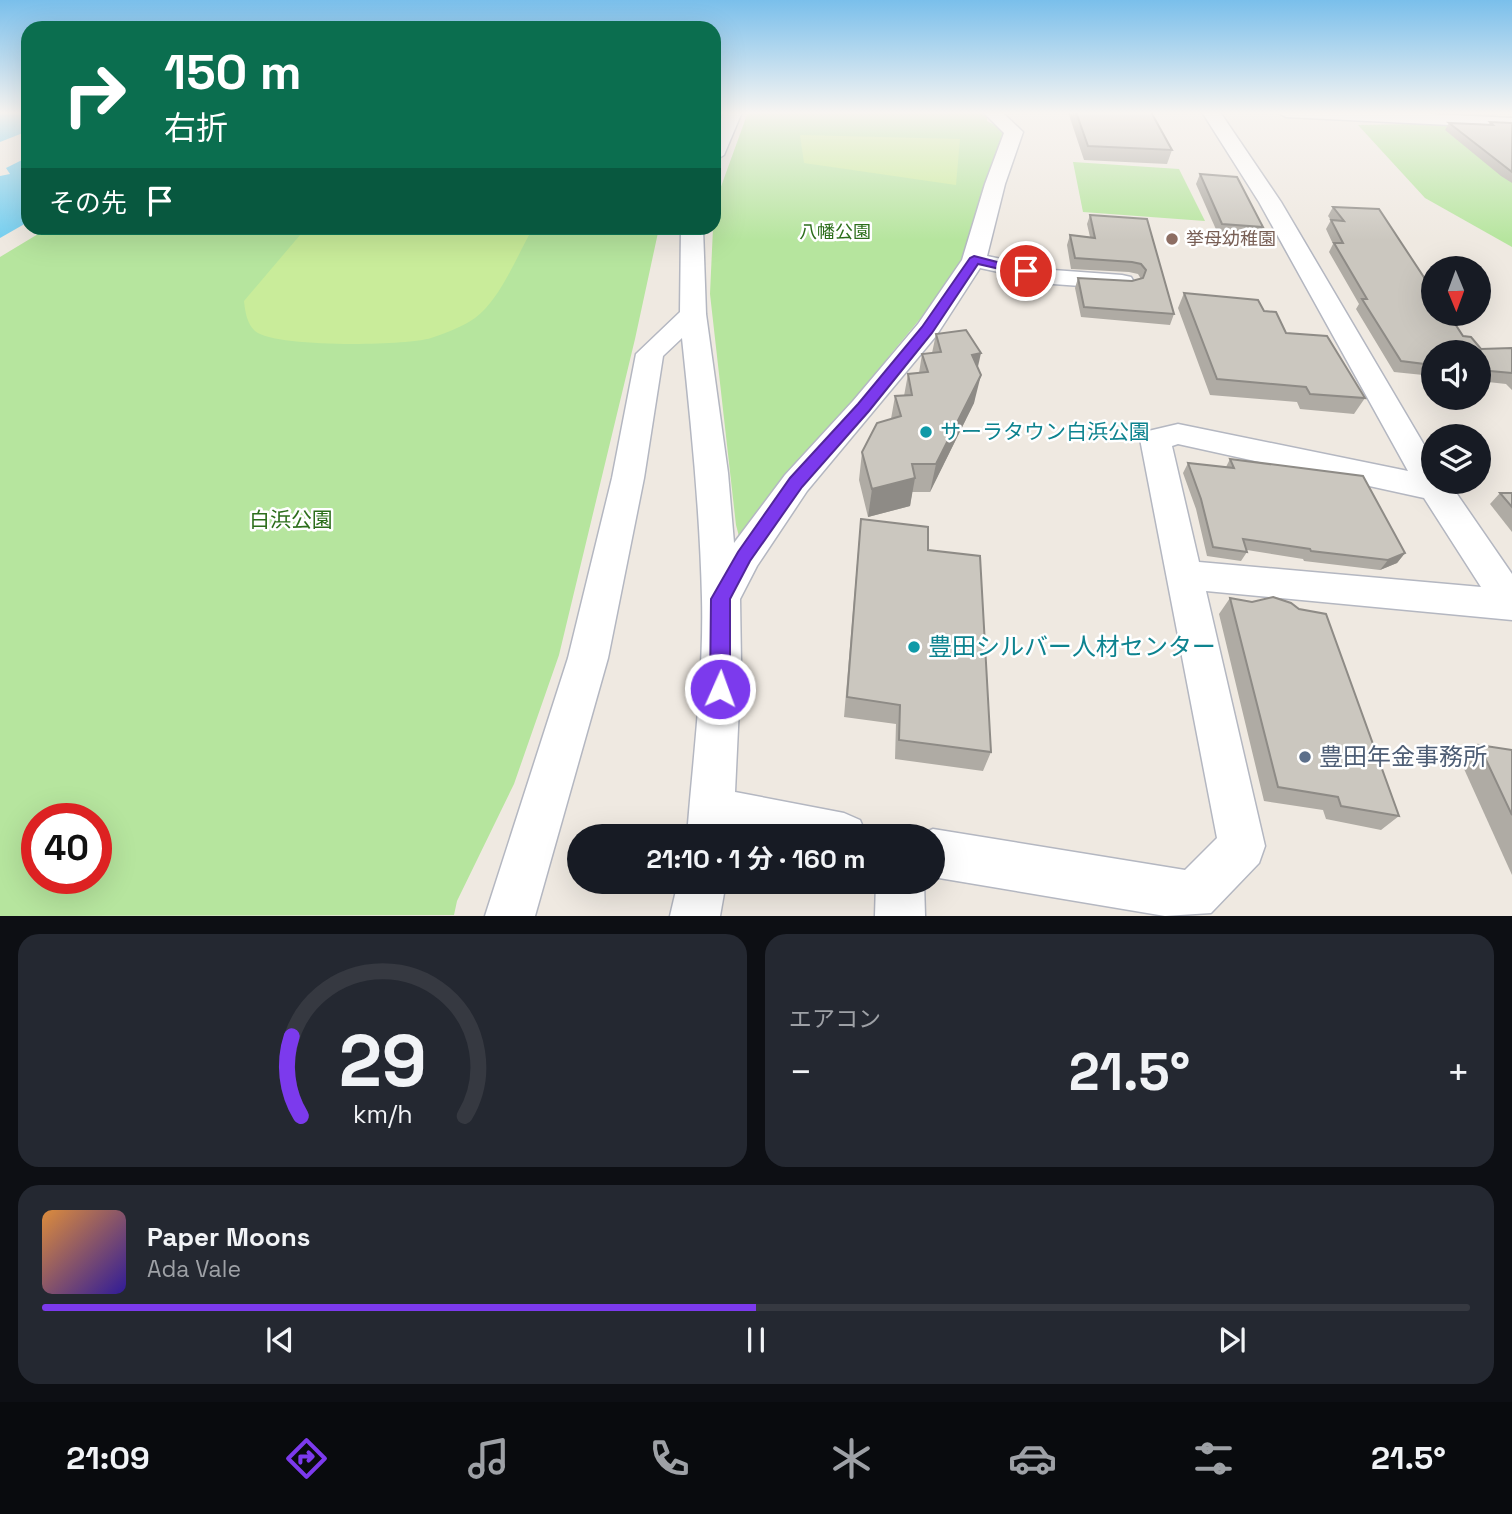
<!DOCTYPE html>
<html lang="ja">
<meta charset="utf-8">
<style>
:root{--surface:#171b24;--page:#242831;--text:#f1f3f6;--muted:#9ea1a6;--line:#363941;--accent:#7c3aed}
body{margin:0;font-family:"Space Grotesk","Noto Sans JP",sans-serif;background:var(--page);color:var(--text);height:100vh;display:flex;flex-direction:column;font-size:26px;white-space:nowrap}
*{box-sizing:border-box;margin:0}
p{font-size:23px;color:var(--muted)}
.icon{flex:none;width:38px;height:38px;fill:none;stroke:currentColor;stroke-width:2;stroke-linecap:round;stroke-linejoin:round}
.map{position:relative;height:916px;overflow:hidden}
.side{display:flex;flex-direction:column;gap:18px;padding:18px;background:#0d0f14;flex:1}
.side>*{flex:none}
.guide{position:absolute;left:21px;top:21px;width:700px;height:214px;border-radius:21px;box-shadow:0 7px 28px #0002;background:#0b6e4f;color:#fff;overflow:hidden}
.needle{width:46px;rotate:179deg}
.controls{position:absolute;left:1421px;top:256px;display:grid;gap:14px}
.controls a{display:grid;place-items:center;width:70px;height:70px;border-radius:50%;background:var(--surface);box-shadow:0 7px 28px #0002;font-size:35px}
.speed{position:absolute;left:21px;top:803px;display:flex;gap:14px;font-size:35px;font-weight:700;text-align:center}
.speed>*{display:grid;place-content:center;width:91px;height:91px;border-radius:50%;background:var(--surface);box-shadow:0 7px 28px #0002;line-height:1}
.speed .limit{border:10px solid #d22;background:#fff;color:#111}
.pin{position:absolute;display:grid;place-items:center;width:60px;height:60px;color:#fff;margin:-30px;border:4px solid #fff;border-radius:50%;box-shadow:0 2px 7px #0007}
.me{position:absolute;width:77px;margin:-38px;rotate:2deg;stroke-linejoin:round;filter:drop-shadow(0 0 5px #0008)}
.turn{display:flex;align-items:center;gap:24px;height:147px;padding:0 28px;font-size:32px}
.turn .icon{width:91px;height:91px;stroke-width:2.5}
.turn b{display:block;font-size:49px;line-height:60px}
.then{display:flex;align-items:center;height:66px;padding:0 28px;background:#0003;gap:14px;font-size:26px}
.big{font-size:52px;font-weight:700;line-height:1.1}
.side .tile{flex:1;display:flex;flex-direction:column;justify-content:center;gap:10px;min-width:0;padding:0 24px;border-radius:21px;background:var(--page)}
.side .dial{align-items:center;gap:0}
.dial svg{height:182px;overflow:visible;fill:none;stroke:var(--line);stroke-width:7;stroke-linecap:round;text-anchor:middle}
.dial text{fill:var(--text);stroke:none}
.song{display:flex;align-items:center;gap:21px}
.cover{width:84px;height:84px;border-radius:10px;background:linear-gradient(135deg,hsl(30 70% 55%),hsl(250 70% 35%))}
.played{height:7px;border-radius:4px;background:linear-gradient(90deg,var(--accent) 50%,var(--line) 50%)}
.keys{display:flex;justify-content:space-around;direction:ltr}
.heat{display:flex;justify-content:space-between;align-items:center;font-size:38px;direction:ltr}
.side .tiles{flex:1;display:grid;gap:18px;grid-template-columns:1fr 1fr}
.tile:last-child{grid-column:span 2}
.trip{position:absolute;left:567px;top:824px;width:378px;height:70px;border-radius:35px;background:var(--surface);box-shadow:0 7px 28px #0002;font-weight:700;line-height:70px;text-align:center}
.tabs{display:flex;height:112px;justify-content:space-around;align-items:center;background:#090b0e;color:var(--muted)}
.tabs .icon{width:49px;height:49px}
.tabs .on{color:var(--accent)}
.tabs b{font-size:32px;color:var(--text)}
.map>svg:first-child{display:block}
.green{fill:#b6e59e;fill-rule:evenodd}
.pitch{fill:#c9ec9a}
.water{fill:#75cff0}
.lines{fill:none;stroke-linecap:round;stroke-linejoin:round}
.minor-casing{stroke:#b4b7c1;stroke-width:3}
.minor{fill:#fff;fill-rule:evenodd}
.wall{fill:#afaba4}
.shaded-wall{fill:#8e8b86}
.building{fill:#cbc7bf;stroke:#8e8b86;stroke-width:2}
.route{fill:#7c3aed;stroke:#51269a;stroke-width:2}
.education-dot{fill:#8d6e63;stroke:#fff;stroke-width:2.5}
.culture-dot{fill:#0f9aa8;stroke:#fff;stroke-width:2.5}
.service-dot{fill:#5c6f8a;stroke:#fff;stroke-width:2.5}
.labels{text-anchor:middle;stroke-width:5;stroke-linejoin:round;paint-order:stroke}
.far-park-label{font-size:18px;fill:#2c6e1b;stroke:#fff}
.far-education-label{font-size:18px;fill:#785e54;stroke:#fff;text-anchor:start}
.culture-label{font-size:21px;fill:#0d838f;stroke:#fff;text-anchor:start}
.park-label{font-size:21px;fill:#2c6e1b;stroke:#fff}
.near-culture-label{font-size:24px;fill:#0d838f;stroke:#fff;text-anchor:start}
.near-service-label{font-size:24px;fill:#4e5e75;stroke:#fff;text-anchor:start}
</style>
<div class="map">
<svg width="1512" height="916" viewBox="0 0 1512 916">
<rect width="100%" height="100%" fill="#efe9e1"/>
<g class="green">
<path d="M 748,112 L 987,112 L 987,121 L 1006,131 L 996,206 L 954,278 L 890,355 L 796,483 L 742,548 L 736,525 L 710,294 L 714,206 Z"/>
<path d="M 1472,123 L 1512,163 L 1512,247 L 1425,198 L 1358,125 Z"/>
<path d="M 1073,162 L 1179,169 L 1205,221 L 1083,212 Z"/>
<path d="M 48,228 L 659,228 L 635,339 L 559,655 L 514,784 L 457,901 L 454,915 L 0,916 L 0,257 ZM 37,819 L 96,819 L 96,878 L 37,878 Z"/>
</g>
<g class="pitch">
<path d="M 800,135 L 960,139 L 956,185 L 804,163 Z"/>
<path d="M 306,228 L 533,228 C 517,255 501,299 475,318 C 464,326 444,334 431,338 C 405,346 275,348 255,331 C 247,324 245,311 244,301 Z"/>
</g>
<g class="water">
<path d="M 28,112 L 28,131 L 0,142 L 0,113 Z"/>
<path d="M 28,157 L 28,222 L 0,238 L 0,176 L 10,174 L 6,168 Z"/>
</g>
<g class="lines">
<defs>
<g id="minor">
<path d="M 724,112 L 742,112 L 724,155 L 714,161 L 714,137 Z"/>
<path d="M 983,112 L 1002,112 L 1023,132 L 1005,184 L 987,256 L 1053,270 L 1122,275 L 1131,277 L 1134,282 L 1131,287 L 1122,289 L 1053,284 L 980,268 L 936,336 L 807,491 L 757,566 L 740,599 L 741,664 L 735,792 L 844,813 L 860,820 L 867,836 L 687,836 C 693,757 704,677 702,598 C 700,511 691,424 682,338 L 663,356 L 644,478 L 608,658 L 535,916 L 485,916 L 568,658 L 612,478 L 636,354 L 680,312 L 681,228 L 703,228 L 706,314 L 728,473 L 734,543 L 785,475 L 853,401 L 918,324 L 962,260 L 985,184 L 1004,133 Z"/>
<path d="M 1202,112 L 1220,112 L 1281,202 L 1433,460 L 1433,481 L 1448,481 L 1512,574 L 1512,620 L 1206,591 L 1265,846 L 1259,863 L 1211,913 L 1165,916 L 933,877 L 933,836 L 916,836 L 933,829 L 1185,870 L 1217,838 L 1140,439 L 1144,432 L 1178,424 L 1408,471 L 1259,202 ZM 1178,444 L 1424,498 L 1481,587 L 1199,562 L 1172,446 Z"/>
<path d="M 1277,112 L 1391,112 L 1512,118 L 1512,128 L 1286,117 Z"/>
<path d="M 678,882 L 726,882 L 720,916 L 670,916 Z"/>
<path d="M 876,882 L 924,882 L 925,916 L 875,916 Z"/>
</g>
</defs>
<use href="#minor" class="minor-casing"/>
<use href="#minor" class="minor"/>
</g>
<g class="wall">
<path d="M 1068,112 L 1151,112 L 1172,150 L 1167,164 L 1084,160 Z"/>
<path d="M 1490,122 L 1512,123 L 1512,183 L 1501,176 L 1445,130 L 1449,123 L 1489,124 Z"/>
<path d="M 1200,174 L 1263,227 L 1259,238 L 1218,234 L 1196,184 Z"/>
<path d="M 1333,207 L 1463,336 L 1481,349 L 1512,348 L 1512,390 L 1506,384 L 1479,381 L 1479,352 L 1433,352 L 1433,376 L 1394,372 L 1356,309 L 1359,304 L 1329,252 L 1333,244 L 1326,229 L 1331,220 L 1328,216 Z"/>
<path d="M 1090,215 L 1147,219 L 1174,314 L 1170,325 L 1081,317 L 1075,288 L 1078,278 L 1132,281 L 1141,279 L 1138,274 L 1129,272 L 1071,269 L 1067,245 L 1070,235 L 1090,237 L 1087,224 Z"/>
<path d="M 1184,293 L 1264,311 L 1286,333 L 1365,398 L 1354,414 L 1300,409 L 1297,402 L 1210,395 L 1178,308 Z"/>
<path d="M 936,334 L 978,369 L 974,403 L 930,492 L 912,492 L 910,506 L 868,517 L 859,480 L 862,452 L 891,419 L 895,396 L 904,396 L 908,374 L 919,373 L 922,354 L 932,353 Z"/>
<path d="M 1230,459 L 1405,553 L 1397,563 L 1380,570 L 1304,561 L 1303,559 L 1247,550 L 1247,552 L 1241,561 L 1207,556 L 1196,509 L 1183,473 L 1188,463 L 1226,467 Z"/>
<path d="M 1500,493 L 1512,493 L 1512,532 L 1490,504 Z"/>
<path d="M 861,519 L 928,550 L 991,752 L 983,771 L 895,759 L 896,724 L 844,717 L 859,540 Z"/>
<path d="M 1230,598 L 1399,816 L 1381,830 L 1326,819 L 1323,810 L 1264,801 L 1219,614 Z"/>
<path d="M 1479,745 L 1512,750 L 1512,875 L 1460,760 Z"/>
</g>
<g class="shaded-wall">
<path d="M 981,353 L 975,380 L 972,355 Z"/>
<path d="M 981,375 L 974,403 L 930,492 L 936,464 Z"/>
<path d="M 915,478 L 910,506 L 868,517 L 872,489 Z"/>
<path d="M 1405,553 L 1397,563 L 1380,570 L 1388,560 Z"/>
</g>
<g class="building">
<path d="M 1076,112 L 1151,112 L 1172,150 L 1088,146 Z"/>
<path d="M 1490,122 L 1512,123 L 1512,172 L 1449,123 L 1493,125 Z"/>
<path d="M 1200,174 L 1237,177 L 1263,227 L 1222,224 Z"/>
<path d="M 1333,207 L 1379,209 L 1433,291 L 1433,313 L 1448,313 L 1463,336 L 1471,337 L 1481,349 L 1512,348 L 1512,373 L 1479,370 L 1479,352 L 1433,352 L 1433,365 L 1401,361 L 1362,299 L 1367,299 L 1334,243 L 1343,243 L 1331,220 L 1344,221 Z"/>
<path d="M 1090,215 L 1147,219 L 1174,314 L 1084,307 L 1078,278 L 1132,281 L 1143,278 L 1146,270 L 1141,264 L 1132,262 L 1075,258 L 1070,235 L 1095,238 Z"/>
<path d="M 1184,293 L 1258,300 L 1264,311 L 1276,312 L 1286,333 L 1327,336 L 1365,398 L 1310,394 L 1306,387 L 1217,379 Z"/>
<path d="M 966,330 L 981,353 L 972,355 L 981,375 L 936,464 L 912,464 L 915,478 L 872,489 L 862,452 L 877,423 L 901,416 L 895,396 L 912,395 L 908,374 L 928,372 L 922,354 L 941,352 L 936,334 Z"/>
<path d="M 1230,459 L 1363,476 L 1405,553 L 1388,560 L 1311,551 L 1310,549 L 1243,539 L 1247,552 L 1213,547 L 1201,499 L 1188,463 L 1234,468 Z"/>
<path d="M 1500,493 L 1512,493 L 1512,507 Z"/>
<path d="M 861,519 L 928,527 L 928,550 L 980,556 L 991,752 L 899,740 L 900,705 L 847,697 Z"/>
<path d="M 1273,597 L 1291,603 L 1299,609 L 1326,614 L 1399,816 L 1341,806 L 1338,797 L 1278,787 L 1230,598 L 1252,602 Z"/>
<path d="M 1479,745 L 1512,750 L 1512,815 Z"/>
</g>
<linearGradient id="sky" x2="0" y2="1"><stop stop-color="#7abfeb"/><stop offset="0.47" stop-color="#f8f5f2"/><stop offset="1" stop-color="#f8f5f2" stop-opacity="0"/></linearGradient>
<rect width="1512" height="240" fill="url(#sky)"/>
<path class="route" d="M 974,256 L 1032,271 L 1026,275 L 978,264 L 932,333 L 869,411 L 802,487 L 750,561 L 730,599 L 730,689 L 727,695 L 720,698 L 713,695 L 710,689 L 711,599 L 738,552 L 790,478 L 858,404 L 922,327 L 970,258 Z"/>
<circle class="education-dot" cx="1172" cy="239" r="7"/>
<g class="culture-dot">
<circle cx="926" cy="432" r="7"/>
<circle cx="914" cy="647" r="7"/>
</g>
<circle class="service-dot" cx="1305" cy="757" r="7"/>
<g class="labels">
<g class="far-park-label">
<text x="835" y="238">八幡公園</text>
</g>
<g class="far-education-label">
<text x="1186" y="245">挙母幼稚園</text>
</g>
<g class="culture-label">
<text x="940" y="439">サーラタウン白浜公園</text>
</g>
<g class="park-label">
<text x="291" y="527">白浜公園</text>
</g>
<g class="near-culture-label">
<text x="928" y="655">豊田シルバー人材センター</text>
</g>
<g class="near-service-label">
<text x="1319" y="765">豊田年金事務所</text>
</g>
</g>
</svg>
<div class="controls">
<a><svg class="needle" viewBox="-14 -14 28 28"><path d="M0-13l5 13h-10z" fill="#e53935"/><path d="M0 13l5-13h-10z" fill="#9ea1a6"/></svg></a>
<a><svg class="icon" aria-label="sound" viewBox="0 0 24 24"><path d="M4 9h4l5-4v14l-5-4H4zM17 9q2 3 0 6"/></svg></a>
<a><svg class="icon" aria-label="layers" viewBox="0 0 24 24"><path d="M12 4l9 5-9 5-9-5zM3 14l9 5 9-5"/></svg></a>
</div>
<div class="speed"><div class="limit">40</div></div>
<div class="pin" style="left:1026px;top:271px;background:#d93025"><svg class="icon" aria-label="arrive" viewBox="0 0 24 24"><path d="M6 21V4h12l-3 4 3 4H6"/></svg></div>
<svg class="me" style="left:720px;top:689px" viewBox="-20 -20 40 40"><circle r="17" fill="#7c3aed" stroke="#fff" stroke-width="3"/><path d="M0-11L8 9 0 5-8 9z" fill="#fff"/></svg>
<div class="trip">21:10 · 1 分 · 160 m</div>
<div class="guide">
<div class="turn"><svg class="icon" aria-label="right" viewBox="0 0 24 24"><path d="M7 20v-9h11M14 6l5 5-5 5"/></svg><div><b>150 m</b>右折</div></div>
<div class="then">その先<svg class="icon" aria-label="arrive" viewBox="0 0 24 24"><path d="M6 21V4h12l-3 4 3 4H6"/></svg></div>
</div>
</div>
<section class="side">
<div class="tiles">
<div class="tile dial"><svg viewBox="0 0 100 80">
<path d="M14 69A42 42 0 1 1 86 69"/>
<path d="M14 69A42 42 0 0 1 10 34" stroke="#7c3aed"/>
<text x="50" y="56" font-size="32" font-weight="700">29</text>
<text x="50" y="72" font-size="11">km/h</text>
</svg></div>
<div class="tile"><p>エアコン</p>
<div class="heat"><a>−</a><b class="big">21.5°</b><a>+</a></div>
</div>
<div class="tile">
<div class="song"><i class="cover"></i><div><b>Paper Moons</b><p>Ada Vale</p></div></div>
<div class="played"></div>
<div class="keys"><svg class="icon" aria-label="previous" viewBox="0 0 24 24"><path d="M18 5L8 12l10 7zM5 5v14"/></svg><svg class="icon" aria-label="pause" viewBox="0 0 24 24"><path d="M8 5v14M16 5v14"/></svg><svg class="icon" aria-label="next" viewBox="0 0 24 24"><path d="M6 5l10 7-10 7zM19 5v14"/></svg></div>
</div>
</div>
</section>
<nav class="tabs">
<b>21:09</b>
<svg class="icon on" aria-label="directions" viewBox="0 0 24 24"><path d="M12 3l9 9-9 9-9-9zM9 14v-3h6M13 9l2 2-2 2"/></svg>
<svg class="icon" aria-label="music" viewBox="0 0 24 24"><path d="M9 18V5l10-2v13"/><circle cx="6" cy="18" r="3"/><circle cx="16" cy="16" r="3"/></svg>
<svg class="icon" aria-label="phone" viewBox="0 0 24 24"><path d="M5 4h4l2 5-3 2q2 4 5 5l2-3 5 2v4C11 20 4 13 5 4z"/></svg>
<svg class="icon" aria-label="climate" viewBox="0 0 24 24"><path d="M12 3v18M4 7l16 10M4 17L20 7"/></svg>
<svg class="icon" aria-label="car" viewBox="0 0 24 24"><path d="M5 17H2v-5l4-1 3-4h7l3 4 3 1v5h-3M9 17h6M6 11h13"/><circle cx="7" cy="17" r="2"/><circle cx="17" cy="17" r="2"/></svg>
<svg class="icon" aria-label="filters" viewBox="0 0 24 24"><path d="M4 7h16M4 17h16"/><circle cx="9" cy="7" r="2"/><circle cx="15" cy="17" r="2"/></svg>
<b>21.5°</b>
</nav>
